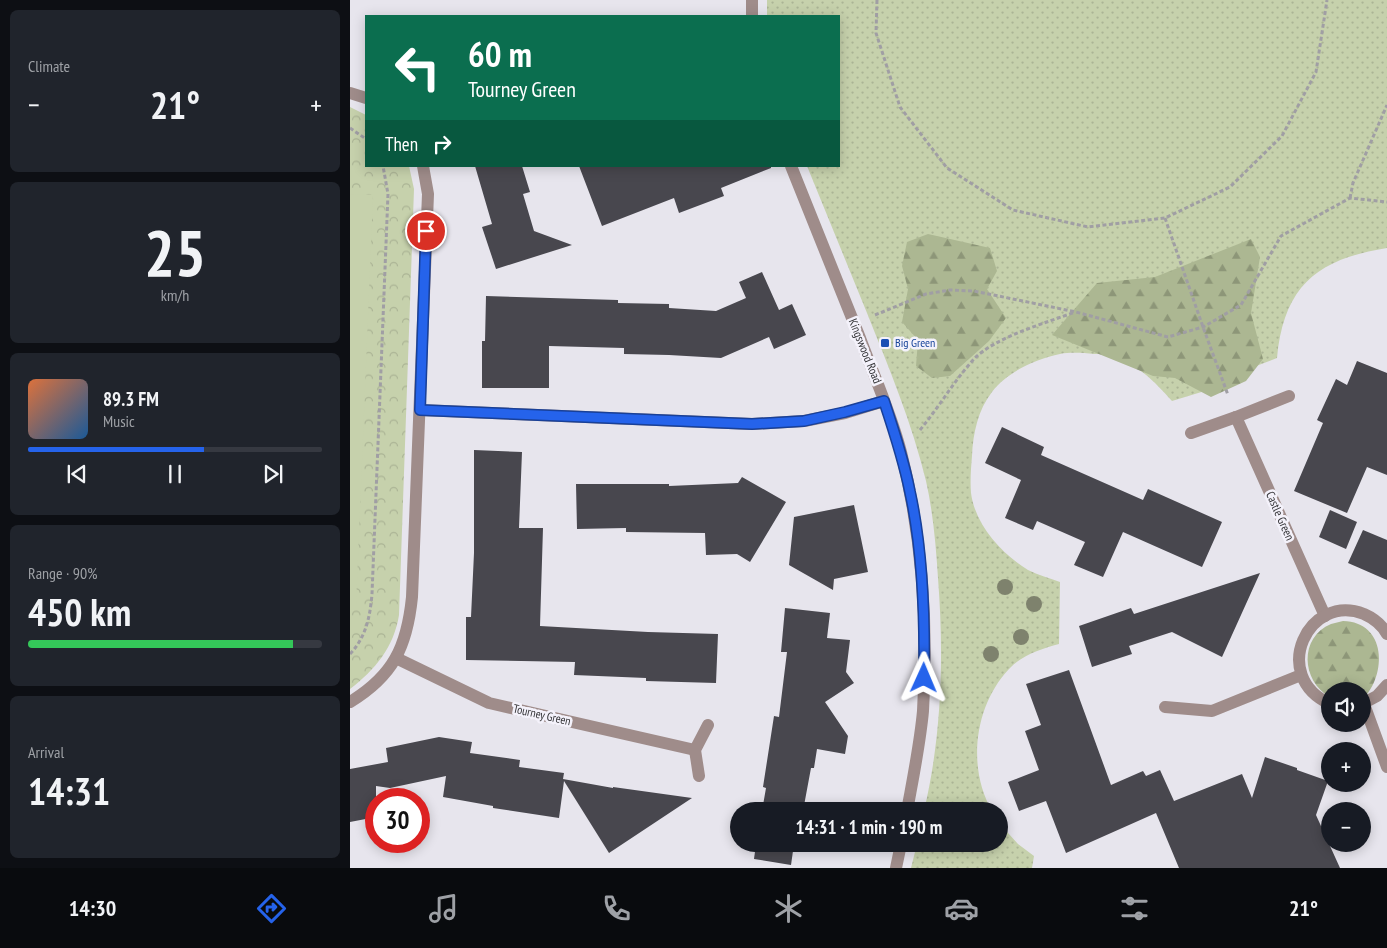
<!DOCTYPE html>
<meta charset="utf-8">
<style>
:root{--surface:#171b24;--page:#20242c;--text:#f1f3f6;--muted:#9ea1a6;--line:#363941;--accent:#2563eb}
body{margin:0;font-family:"PT Sans Narrow",sans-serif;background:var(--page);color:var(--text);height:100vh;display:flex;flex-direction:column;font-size:19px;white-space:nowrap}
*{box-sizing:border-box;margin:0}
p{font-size:16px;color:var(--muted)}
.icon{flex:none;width:28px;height:28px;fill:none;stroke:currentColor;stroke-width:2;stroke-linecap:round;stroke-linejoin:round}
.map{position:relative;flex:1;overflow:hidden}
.side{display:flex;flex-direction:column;gap:10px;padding:10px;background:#0d0f14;width:350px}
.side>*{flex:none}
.top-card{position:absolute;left:15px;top:15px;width:475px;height:152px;border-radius:0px;box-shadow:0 2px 12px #0003;background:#0b6e4f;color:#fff;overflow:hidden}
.fabs{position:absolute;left:971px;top:682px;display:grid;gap:10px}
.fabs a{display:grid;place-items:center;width:50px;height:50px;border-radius:50%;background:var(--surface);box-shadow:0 2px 12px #0003;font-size:25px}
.speed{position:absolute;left:15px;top:788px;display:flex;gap:10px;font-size:25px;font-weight:700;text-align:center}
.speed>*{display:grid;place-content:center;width:65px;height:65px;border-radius:50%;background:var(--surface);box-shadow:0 2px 12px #0003;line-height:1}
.speed .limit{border:8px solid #d22;background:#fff;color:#111}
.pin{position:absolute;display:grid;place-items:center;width:42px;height:42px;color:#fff;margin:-21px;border:2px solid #fff;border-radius:50%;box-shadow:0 1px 5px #0007}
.me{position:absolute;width:55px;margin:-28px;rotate:1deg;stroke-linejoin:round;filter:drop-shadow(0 0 4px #0008)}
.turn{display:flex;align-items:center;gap:18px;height:105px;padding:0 20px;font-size:22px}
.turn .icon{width:65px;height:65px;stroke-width:2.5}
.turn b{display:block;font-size:35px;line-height:42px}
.then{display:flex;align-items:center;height:48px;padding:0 20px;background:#0003;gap:10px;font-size:19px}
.big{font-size:38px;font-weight:700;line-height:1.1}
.side .card{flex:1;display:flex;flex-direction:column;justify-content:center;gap:8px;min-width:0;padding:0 18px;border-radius:8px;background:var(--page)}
.side .dial{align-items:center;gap:0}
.dial b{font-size:65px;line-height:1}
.song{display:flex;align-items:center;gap:15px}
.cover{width:60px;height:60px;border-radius:8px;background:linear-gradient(135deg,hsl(20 70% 55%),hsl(210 70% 35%))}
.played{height:5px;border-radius:2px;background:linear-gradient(90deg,var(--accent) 60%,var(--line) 60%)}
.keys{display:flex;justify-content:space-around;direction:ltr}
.heat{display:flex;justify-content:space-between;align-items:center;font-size:28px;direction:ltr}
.charge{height:8px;border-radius:4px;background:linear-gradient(90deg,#34c759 90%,var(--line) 0)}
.trip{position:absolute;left:380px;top:802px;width:278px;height:50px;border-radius:25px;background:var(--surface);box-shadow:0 2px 12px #0003;font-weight:700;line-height:50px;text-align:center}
.menu{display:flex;height:80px;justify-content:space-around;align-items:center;background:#090b0e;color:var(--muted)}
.menu .icon{width:35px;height:35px}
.menu .on{color:var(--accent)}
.menu b{font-size:22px;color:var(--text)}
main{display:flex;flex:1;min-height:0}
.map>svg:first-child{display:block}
.grass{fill:url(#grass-dots)}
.forest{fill:url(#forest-firs)}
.park{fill:url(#park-crowns)}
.garden{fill:#c6d1ac}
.building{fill:#48474e}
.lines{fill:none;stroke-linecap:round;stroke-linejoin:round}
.path{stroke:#a09ea4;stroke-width:3;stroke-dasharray:4 2.5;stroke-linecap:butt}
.minor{stroke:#9f8c8a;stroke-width:12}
.tree{fill:#7e826d}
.route-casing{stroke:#184099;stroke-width:12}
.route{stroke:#2563eb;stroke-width:9}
.transit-dot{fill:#1a4fb4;stroke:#f4f2fb;stroke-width:2}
.labels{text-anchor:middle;stroke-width:5;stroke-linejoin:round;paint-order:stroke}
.transit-label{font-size:12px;fill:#164399;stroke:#f4f2fb;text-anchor:start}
.street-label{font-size:12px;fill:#353538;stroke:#f4f2fb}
</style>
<main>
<section class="side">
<div class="card"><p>Climate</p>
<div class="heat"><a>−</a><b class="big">21°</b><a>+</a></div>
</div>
<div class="card dial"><b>25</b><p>km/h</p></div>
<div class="card">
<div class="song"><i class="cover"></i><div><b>89.3 FM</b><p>Music</p></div></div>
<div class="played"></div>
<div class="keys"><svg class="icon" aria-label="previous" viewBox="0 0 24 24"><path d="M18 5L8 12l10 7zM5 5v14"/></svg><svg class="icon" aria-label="pause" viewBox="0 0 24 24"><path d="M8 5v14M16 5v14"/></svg><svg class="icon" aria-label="next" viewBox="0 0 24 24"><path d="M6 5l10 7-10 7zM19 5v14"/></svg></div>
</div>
<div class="card"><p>Range · 90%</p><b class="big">450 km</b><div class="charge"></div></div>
<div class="card"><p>Arrival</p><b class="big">14:31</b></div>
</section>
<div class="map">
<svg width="1037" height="868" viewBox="0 0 1037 868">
<defs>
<pattern id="grass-dots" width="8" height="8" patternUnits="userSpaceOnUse" patternTransform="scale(1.25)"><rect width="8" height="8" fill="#c6d1ac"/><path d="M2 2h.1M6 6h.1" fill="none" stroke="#abb495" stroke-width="1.8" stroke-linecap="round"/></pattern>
<pattern id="forest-firs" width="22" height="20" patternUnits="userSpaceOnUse" patternTransform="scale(1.25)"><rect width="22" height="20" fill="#acb792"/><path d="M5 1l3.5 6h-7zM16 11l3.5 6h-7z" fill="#8d9678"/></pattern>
<pattern id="park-crowns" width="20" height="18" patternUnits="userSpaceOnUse" patternTransform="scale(1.25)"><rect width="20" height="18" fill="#c6d1ac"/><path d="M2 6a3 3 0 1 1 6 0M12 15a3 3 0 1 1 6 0" fill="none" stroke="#abb495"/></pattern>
</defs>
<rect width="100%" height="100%" fill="#e7e5ed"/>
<g class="grass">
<path d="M 417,0 L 1037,0 L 1037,248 C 968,259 934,285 927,358 L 893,371 L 858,390 L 822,401 C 805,382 785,361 759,355 C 754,354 749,354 744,354 C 733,353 721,352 710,354 C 686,359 657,372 642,392 C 628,410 623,433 622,456 C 621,468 620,481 621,493 C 625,525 652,554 678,570 C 688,575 700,578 710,582 L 709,644 C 691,649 672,655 659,669 C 624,706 617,768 642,811 L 574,811 C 592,735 594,656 588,578 C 586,546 583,512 576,481 C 562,423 539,368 517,313 C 497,264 477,215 457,166 L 489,166 L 489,16 L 417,16 Z"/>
<path d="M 649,823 L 668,844 L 684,856 L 682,868 L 561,868 L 567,844 L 649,844 Z"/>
</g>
<g class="forest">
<path d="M 578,234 L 640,248 L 647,271 L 637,289 L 656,318 L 639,341 L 600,376 L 582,378 L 566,366 L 568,340 L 552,322 L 558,289 L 552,266 L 557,242 Z"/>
<path d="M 901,239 L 910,257 L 901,313 L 913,359 L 896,381 L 861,397 L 825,378 L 803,376 L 702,335 L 747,283 L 805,277 Z"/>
<path d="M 993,621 C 1037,622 1037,675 1013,699 L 1012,691 L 980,691 L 980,697 C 951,681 949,637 981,624 C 985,623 989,622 993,621 Z"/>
</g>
<path class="park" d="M 0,107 L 16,115 L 16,166 L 59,166 L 64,189 L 49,615 C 44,647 25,670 0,689 Z"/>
<path class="garden" d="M 0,194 L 23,195 L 6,605 L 0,605 Z"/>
<g class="building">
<path d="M 125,166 L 172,166 L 180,192 L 173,194 L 184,231 L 222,245 L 146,269 L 132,227 L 142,224 Z"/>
<path d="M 229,166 L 421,166 L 421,168 L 371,188 L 374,196 L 329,213 L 324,198 L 252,226 Z"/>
<path d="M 412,272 L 429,310 L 442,304 L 456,335 L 424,349 L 419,337 L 371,358 L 319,355 L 274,354 L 274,348 L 199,346 L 199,388 L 132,388 L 132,341 L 135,341 L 136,296 L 268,300 L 268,303 L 319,304 L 319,308 L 366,311 L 396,298 L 389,282 Z"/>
<path d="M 1007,361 L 1037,373 L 1037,475 L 1017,467 L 997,513 L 944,491 L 973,423 L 967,420 L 986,379 L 997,385 Z"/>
<path d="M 652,427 L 694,447 L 691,455 L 793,500 L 798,489 L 872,522 L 852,567 L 773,532 L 753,577 L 724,565 L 735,542 L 687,521 L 683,530 L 655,518 L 671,480 L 635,463 Z"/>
<path d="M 124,450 L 172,452 L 169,528 L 193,528 L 190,626 L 298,632 L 368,634 L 366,683 L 296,681 L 296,678 L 224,675 L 225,662 L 116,660 L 116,617 L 121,617 L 124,553 Z"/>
<path d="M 392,477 L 436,502 L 400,562 L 387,554 L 356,555 L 355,533 L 276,532 L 276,528 L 227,529 L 226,484 L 319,484 L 319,486 L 388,483 Z"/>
<path d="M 504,505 L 518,572 L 484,579 L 483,590 L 439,565 L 444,517 Z"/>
<path d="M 980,510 L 1007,522 L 996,549 L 969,537 Z"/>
<path d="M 1013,530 L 1037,540 L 1037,580 L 998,563 Z"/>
<path d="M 910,573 L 872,657 L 822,632 L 779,646 L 782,654 L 742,667 L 729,626 L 781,608 L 784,614 Z"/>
<path d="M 435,608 L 480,613 L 477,638 L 500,640 L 496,672 L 504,683 L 475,702 L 498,736 L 495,754 L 467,749 L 464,768 L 461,768 L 453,811 L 412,811 L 416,788 L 413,787 L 424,716 L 429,717 L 437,652 L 431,652 Z"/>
<path d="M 719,670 L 761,785 L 793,771 L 796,776 L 810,770 L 824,801 L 892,774 L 902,798 L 915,757 L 947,768 L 947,770 L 978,781 L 966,815 L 990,868 L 829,868 L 806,813 L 716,853 L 696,801 L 669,811 L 658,782 L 689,770 L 675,731 L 691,725 L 676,684 Z"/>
<path d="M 89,737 L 122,742 L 120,753 L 170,760 L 169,767 L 214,773 L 213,779 L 263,788 L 263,787 L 342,798 L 259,853 L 214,781 L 209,818 L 143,808 L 143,806 L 93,797 L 96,776 L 40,788 L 26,786 L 26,817 L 0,822 L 0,769 L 38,762 L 36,748 Z"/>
<path d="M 406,844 L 444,844 L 441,865 L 404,859 Z"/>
</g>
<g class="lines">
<g class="path">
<path d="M 527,0 L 526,33 L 550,107 L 597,168 L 663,210 L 738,227 L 815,218 L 880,187 L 932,136 L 966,72 L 977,0"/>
<path d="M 0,128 L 16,139"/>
<path d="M 1000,198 L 1003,183 L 1037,105"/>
<path d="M 815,218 L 853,327 L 878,395"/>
<path d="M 525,315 L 576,294 L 600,290 L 624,291 L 726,312 L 818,337 L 853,327 L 891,305 L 931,236 L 1000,198 L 1037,202"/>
<path d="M 570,430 C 589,407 604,381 624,359 C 645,337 696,323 725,312"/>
<path d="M 0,654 C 16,637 20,617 22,594 L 38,194 L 33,166"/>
</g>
<g class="minor">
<path d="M 402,0 L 402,16"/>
<path d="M 0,93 L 16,98"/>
<path d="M 441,166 C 464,224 487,281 510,338 C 524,376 541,413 551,452 C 572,535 578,625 573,711 C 570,744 563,778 557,811"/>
<path d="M 70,410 L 402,424 L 454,421 L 495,413 L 534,401"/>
<path d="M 886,417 L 975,616"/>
<path d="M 841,433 L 886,417 L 939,396"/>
<path d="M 46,658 L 139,703 L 345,750"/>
<path d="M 0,702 C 43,676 57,647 62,597 L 78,194 L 73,166"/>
<path d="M 980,704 C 919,676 958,592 1014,614 C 1023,618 1032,625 1037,634"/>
<path d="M 1012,704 L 1027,696 L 1037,685"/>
<path d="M 1014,704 L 1037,767"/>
<path d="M 815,707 L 862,711 L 951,675"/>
<path d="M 349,776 L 345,750 L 358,725"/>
<path d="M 546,868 L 551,844"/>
</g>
</g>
<g class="tree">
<circle cx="655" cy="587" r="8"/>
<circle cx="684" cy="604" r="8"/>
<circle cx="671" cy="637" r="8"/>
<circle cx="641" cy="654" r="8"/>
</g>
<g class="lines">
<defs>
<path id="route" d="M 76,231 L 70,410 L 402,424 L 454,421 L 495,412 L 534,401 C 544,431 554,461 560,492 C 573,551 575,618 574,678"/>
</defs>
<use href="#route" class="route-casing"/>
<use href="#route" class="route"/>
</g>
<rect class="transit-dot" x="530" y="338" width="10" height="10" rx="2.5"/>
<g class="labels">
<g class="transit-label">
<text x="545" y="347">Big Green</text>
</g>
<g class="street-label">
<text transform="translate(515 351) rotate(68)" y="4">Kingswood Road</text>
<text transform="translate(930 516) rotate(66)" y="4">Castle Green</text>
<text transform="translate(192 715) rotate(13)" y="4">Tourney Green</text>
</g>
</g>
</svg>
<div class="fabs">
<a><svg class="icon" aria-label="sound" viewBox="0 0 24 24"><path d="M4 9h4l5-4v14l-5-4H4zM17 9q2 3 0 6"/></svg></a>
<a>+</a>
<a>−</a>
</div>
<div class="speed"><div class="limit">30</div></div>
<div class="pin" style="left:76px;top:231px;background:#d93025"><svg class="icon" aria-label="arrive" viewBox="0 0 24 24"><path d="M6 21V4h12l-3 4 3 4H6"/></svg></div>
<svg class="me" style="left:574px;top:678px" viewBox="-20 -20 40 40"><path d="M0-17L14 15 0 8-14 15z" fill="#2563eb" stroke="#fff" stroke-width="4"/></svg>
<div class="trip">14:31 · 1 min · 190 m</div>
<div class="top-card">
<div class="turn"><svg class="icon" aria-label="left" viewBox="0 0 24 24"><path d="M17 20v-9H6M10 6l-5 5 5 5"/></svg><div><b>60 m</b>Tourney Green</div></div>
<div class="then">Then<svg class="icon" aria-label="right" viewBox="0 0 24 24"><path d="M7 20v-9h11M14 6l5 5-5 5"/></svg></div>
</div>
</div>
</main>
<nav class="menu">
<b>14:30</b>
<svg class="icon on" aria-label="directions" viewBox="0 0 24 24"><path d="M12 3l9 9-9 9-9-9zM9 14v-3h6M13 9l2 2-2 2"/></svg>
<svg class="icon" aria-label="music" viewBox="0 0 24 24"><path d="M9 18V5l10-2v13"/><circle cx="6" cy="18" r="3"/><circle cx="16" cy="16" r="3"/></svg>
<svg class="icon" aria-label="phone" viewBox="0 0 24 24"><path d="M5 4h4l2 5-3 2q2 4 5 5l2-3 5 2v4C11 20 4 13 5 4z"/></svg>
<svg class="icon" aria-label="climate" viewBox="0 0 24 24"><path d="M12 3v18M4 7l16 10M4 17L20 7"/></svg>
<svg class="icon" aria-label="car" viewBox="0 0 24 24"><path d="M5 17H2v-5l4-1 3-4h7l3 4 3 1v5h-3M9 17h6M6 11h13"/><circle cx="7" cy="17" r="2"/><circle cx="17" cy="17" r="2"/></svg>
<svg class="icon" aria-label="filters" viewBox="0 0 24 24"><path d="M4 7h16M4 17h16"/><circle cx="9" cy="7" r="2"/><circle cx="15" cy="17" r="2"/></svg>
<b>21°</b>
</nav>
